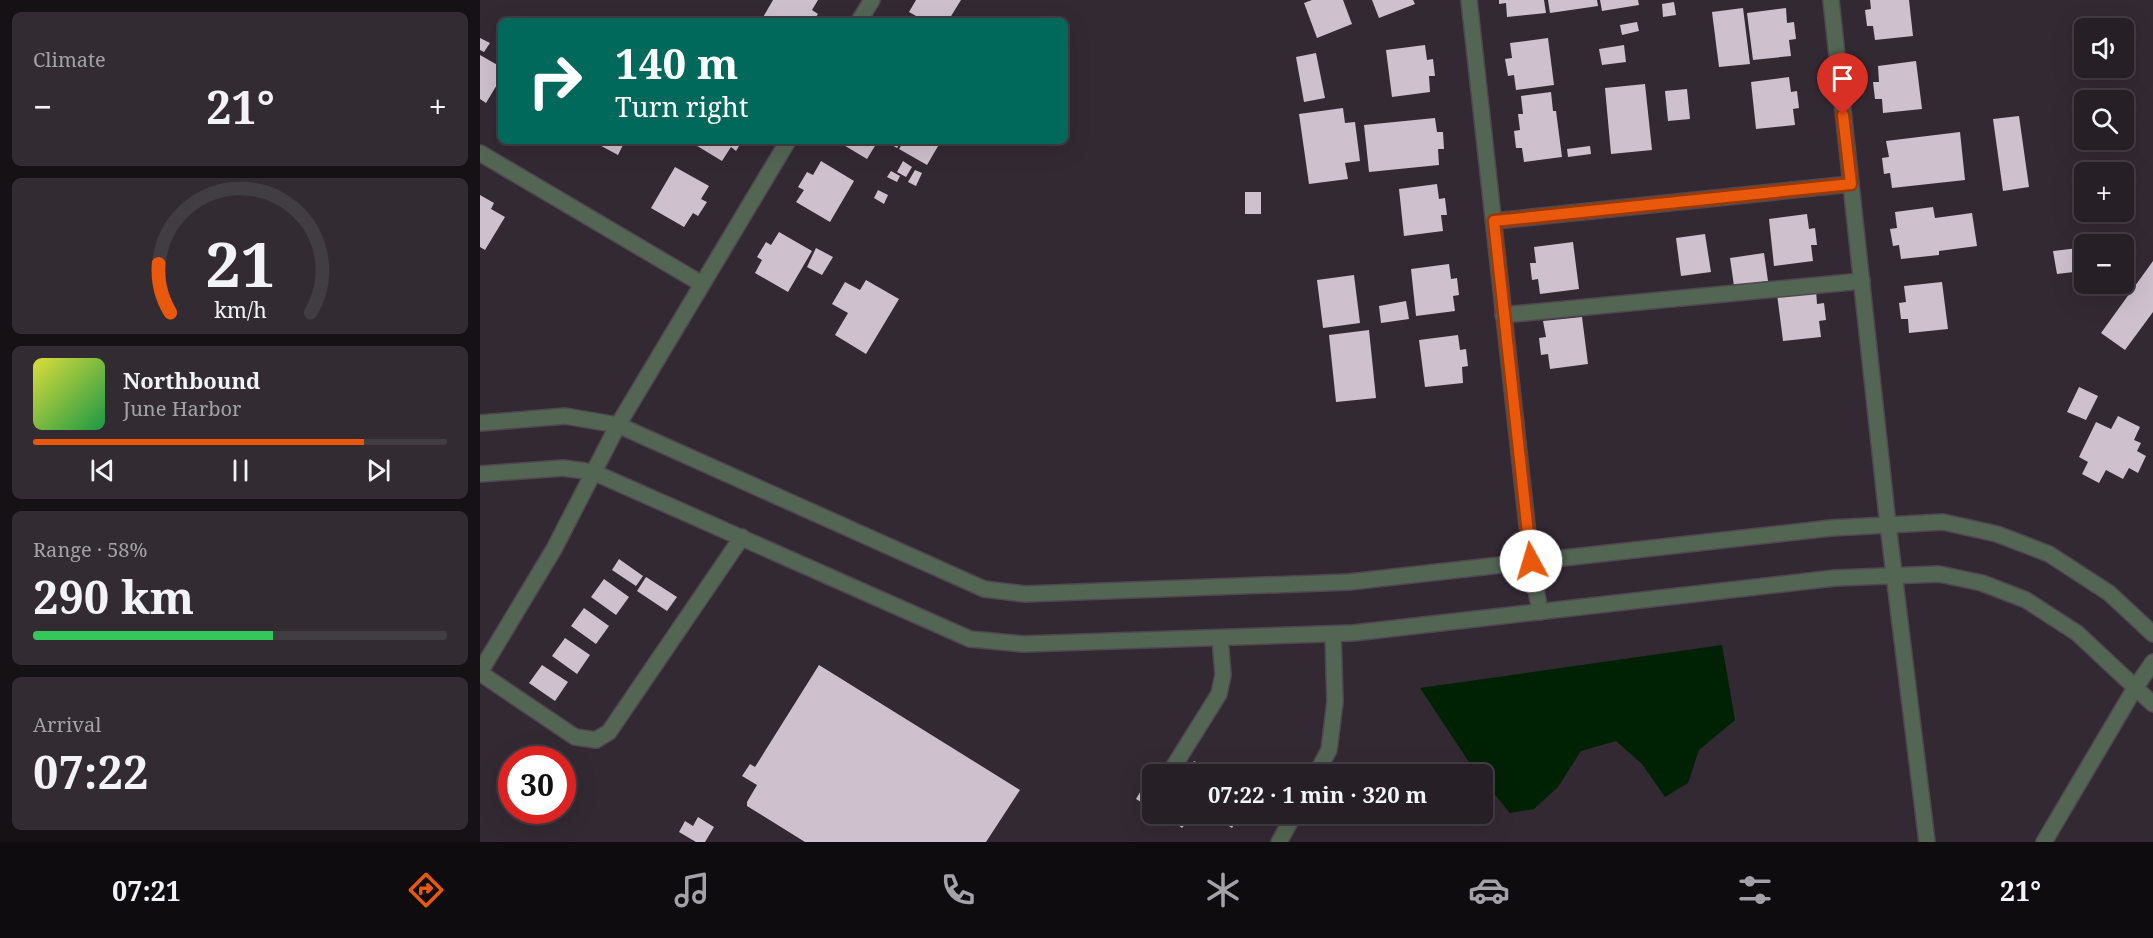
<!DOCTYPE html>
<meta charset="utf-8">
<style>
:root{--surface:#261f26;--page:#322c32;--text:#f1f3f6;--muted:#a4a2a7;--line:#423d43;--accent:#ea580c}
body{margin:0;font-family:"Noto Serif",serif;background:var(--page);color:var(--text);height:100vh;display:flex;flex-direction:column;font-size:22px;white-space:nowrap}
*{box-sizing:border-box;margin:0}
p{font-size:20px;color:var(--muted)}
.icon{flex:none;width:33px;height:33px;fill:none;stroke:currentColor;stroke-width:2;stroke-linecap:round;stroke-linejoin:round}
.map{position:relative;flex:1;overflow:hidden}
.side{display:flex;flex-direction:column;gap:12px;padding:12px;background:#151115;width:480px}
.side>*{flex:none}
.hud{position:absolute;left:18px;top:18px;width:570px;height:126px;border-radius:9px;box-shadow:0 6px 24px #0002,0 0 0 2px var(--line);background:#00695c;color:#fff;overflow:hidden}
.tools{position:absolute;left:1594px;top:18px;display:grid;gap:12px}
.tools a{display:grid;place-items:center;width:60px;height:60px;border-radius:9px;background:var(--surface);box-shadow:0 6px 24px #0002,0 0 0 2px var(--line);font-size:30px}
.speed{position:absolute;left:18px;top:746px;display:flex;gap:12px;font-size:30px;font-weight:700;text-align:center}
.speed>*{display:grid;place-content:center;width:78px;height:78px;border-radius:50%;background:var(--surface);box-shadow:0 6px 24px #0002,0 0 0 2px var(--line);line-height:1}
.speed .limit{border:9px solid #d22;background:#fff;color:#111}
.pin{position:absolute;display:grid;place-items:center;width:51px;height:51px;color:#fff;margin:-62px -26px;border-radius:50% 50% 50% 0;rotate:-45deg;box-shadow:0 0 6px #0007}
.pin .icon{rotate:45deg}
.me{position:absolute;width:66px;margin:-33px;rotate:354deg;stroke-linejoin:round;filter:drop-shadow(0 0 4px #0008)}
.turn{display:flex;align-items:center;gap:21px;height:126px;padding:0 18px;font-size:27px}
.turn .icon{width:78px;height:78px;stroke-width:2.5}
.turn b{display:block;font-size:42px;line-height:51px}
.big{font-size:45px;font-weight:700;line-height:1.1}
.side .card{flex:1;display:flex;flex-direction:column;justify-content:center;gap:9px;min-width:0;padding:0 21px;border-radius:9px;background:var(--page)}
.side .dial{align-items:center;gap:0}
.dial svg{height:156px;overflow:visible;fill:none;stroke:var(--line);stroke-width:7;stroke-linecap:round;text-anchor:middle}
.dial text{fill:var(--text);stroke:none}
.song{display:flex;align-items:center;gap:18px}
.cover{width:72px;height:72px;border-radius:9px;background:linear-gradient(135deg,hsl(60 70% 55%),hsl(140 70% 35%))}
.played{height:6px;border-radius:3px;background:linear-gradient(90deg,var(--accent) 80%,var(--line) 80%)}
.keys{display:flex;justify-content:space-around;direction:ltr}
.heat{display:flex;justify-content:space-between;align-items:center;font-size:33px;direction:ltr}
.charge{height:9px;border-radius:4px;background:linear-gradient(90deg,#34c759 58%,var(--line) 0)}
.trip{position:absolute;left:662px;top:764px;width:351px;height:60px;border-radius:9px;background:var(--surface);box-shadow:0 6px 24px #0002,0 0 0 2px var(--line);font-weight:700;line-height:60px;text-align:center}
.tabs{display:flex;height:96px;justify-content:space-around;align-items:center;background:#0f0c0f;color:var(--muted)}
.tabs .icon{width:42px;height:42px}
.tabs .current{color:var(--accent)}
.tabs b{font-size:27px;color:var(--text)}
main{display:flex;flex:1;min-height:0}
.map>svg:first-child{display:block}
.water{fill:#002204}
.building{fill:#cec1cd}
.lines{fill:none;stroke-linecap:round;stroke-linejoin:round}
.minor-casing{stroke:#514751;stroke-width:18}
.minor{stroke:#536653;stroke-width:15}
.route-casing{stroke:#983908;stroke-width:15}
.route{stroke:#ea580c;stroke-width:10}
</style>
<main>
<section class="side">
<div class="card"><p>Climate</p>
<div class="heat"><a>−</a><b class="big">21°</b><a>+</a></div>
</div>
<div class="card dial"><svg viewBox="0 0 100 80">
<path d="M14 69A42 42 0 1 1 86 69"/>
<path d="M14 69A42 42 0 0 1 8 44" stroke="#ea580c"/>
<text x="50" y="56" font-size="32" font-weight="700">21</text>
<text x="50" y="72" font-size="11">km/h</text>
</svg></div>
<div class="card">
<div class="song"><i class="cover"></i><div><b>Northbound</b><p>June Harbor</p></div></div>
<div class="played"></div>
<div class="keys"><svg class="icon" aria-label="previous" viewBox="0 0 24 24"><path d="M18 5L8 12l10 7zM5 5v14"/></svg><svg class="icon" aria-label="pause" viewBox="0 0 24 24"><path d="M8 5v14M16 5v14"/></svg><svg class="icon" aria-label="next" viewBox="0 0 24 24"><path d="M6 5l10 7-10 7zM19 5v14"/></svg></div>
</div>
<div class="card"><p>Range · 58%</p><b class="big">290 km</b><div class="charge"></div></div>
<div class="card"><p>Arrival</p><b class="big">07:22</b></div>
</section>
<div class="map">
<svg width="1673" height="842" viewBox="0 0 1673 842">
<rect width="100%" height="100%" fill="#332933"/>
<path class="water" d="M 1242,645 L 1255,720 L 1219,750 L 1208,783 L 1185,797 L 1162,764 L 1136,741 L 1101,751 L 1078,787 L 1054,809 L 1030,813 L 1002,779 L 1002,774 L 998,774 L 991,765 L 940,688 Z"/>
<g class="building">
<path d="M 293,0 L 338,0 L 332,10 L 338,14 L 333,21 L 285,21 L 282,19 Z"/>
<path d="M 436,0 L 481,0 L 468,21 L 445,21 L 429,12 Z"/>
<path d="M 832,0 L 863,0 L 872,24 L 837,38 L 824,3 Z"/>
<path d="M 892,0 L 933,0 L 935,4 L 899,18 Z"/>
<path d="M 1019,0 L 1064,0 L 1066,13 L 1027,17 L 1026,3 L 1019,4 Z"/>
<path d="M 1068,0 L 1117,0 L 1118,6 L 1070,13 Z"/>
<path d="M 1120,0 L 1158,0 L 1159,5 L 1122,11 Z"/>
<path d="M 1390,0 L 1429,0 L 1433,36 L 1395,40 L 1393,26 L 1387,26 L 1385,10 L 1391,9 Z"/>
<path d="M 1194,2 L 1196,15 L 1183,17 L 1182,4 Z"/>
<path d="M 1263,8 L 1270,64 L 1239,67 L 1232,12 Z"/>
<path d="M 1306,8 L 1307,23 L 1314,22 L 1316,39 L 1309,40 L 1311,56 L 1273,60 L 1267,13 Z"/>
<path d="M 1157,22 L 1159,31 L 1142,35 L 1140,25 Z"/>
<path d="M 0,38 L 10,43 L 4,52 L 0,50 Z"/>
<path d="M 1068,38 L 1074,85 L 1036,90 L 1034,75 L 1028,76 L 1025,59 L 1032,58 L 1030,43 Z"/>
<path d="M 945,45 L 947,60 L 953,59 L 955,76 L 949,76 L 950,92 L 912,97 L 906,50 Z"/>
<path d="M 1144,45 L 1146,62 L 1122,65 L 1119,49 Z"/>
<path d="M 836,53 L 845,98 L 824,102 L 816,57 Z"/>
<path d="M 0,55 L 21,67 L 21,78 L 6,103 L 0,99 Z"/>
<path d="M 1436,61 L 1442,109 L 1403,113 L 1402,99 L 1395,99 L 1393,82 L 1399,82 L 1398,66 Z"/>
<path d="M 1309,77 L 1311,92 L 1317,91 L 1319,108 L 1313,109 L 1315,125 L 1276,129 L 1271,82 Z"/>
<path d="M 1165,84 L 1172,150 L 1131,154 L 1125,88 Z"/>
<path d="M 1207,89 L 1210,119 L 1188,121 L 1185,91 Z"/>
<path d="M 1071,92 L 1073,111 L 1076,111 L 1082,157 L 1044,162 L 1042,148 L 1036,148 L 1034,131 L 1040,130 L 1038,114 L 1043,114 L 1041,96 Z"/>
<path d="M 863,108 L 865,123 L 875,122 L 880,161 L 865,163 L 868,179 L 829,184 L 819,114 Z"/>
<path d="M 1539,116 L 1549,187 L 1523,191 L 1513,119 Z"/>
<path d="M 955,118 L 957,132 L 963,132 L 964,149 L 958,149 L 959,165 L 889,172 L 884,125 Z"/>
<path d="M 1480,132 L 1485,180 L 1412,188 L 1410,173 L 1404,174 L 1402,158 L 1409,157 L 1406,141 Z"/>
<path d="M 112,141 L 145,141 L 138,155 Z"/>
<path d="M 209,141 L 262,141 L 256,151 L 251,147 L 242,161 Z"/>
<path d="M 357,141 L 398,141 L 387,159 Z"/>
<path d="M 405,141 L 421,141 L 417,148 Z"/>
<path d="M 424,141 L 461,141 L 447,165 L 419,149 Z"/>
<path d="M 1110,146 L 1111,154 L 1088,157 L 1087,149 Z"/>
<path d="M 341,161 L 374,181 L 350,222 L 316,202 L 324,190 L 318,187 L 327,172 L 333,175 Z"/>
<path d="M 423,161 L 432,167 L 426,177 L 417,172 Z"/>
<path d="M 195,167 L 229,186 L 221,199 L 227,202 L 218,216 L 213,213 L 204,227 L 171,208 Z"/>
<path d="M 435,170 L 442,173 L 436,186 L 428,182 Z"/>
<path d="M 411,171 L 420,176 L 417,182 L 407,177 Z"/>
<path d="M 957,184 L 959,199 L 965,198 L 967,215 L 961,215 L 963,231 L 924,236 L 919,189 Z"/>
<path d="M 398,190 L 408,195 L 404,204 L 394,198 Z"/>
<rect x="765" y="192" width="16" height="22"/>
<path d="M 0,195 L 14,203 L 11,209 L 25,217 L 5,250 L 0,247 Z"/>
<path d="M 1453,207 L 1455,218 L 1492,213 L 1497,246 L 1459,251 L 1459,255 L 1421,259 L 1419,245 L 1413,246 L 1410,229 L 1417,228 L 1415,212 Z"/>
<path d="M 1327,214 L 1329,229 L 1335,228 L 1337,245 L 1331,245 L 1333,261 L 1294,266 L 1289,219 Z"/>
<path d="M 299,232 L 332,251 L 308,292 L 275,273 L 282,260 L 277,257 L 286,242 L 291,245 Z"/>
<path d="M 1225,234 L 1231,272 L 1201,276 L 1196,238 Z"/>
<path d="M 1093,242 L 1099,289 L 1060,294 L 1058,279 L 1052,280 L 1050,263 L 1056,263 L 1054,247 Z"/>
<path d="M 336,248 L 353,257 L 342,275 L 327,267 Z"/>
<path d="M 1599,248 L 1602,271 L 1577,274 L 1573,251 Z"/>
<path d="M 1284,253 L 1288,281 L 1254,286 L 1250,258 Z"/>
<path d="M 1673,261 L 1673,312 L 1645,350 L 1621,333 Z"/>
<path d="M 969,264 L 971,279 L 977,278 L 979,295 L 973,296 L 975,311 L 936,316 L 931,269 Z"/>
<path d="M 874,275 L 880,323 L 843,328 L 837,280 Z"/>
<path d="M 386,280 L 419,299 L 386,354 L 355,335 L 368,313 L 352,304 L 365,282 L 380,290 Z"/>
<path d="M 1462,282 L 1468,329 L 1429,333 L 1428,319 L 1421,319 L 1419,303 L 1426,302 L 1424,286 Z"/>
<path d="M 1336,290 L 1337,304 L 1344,303 L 1346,320 L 1339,321 L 1341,337 L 1303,341 L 1297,294 Z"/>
<path d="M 926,301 L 929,319 L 901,323 L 899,306 Z"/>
<path d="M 1102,317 L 1108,364 L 1070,369 L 1068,354 L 1061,355 L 1059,338 L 1066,337 L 1063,321 Z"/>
<path d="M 889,330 L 896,398 L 856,402 L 849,335 Z"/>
<path d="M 978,335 L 980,350 L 986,349 L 988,366 L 982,367 L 983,383 L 945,387 L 939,340 Z"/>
<path d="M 1599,387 L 1618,396 L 1606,420 L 1587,412 Z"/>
<path d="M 1638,416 L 1660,427 L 1654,440 L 1661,443 L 1657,451 L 1666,456 L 1658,473 L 1649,468 L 1643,479 L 1626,470 L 1619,483 L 1602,474 L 1608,462 L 1599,457 L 1616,422 L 1631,429 Z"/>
<path d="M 139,559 L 163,576 L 156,586 L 132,570 Z"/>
<path d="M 166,577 L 197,597 L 187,611 L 157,591 Z"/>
<path d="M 124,579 L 149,597 L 136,615 L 111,597 Z"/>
<path d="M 104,608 L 129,626 L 116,644 L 91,626 Z"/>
<path d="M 85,638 L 110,655 L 97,674 L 72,656 Z"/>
<path d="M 62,665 L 88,682 L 75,701 L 49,683 Z"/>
<path d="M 339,665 L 540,790 L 506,842 L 325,842 L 267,806 L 267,802 L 277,785 L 262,776 L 270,764 L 275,767 Z"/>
<path d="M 714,761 L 736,774 L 706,774 Z"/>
<path d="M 665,784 L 672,788 L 672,800 L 668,806 L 656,799 Z"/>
<path d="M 683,813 L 714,813 L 702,828 Z"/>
<path d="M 737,813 L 761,813 L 752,828 L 735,817 Z"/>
<path d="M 218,817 L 234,827 L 225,842 L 216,842 L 199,832 L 205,821 L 213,826 Z"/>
</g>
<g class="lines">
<defs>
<g id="minor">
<path d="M 989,0 L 1051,561 L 1060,612"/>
<path d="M 1351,0 L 1408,525 L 1447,842"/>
<path d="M 379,21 L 392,0"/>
<path d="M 0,153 L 222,284"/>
<path d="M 1014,221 L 1371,184"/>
<path d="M 1023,315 L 1382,281"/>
<path d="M 0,423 L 85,416 L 138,425 L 504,589 L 545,594 L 869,582 L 1351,528 L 1463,522 L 1517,534 L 1569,554 L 1629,593 L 1673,634"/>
<path d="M 0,474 L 83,468 L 113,472 L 490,639 L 543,644 L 873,633 L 1355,578 L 1459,574 L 1502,583 L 1546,600 L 1597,633 L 1673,704"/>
<path d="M 0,672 L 74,549 L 138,425 L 308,141"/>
<path d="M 0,673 L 95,737 L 116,740 L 129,732 L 262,537"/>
<path d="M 689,774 L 739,694 L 743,675 L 740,638"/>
<path d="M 836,774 L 849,750 L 855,702 L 853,634"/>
<path d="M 799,842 L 815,813"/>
<path d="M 1564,842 L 1655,688 L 1673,662"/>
</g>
</defs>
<use href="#minor" class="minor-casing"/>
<use href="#minor" class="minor"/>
</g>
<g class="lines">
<defs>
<path id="route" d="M 1051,561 L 1014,221 L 1371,184 L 1363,115"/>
</defs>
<use href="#route" class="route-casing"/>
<use href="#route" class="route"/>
</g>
</svg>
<div class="tools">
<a><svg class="icon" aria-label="sound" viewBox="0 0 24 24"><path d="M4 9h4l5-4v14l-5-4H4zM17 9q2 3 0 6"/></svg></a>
<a><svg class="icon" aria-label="search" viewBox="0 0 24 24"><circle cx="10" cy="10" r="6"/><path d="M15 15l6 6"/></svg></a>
<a>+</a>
<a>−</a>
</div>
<div class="speed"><div class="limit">30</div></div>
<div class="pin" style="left:1363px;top:115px;background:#d93025"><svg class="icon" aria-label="arrive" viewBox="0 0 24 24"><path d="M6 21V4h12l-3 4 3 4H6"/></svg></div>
<svg class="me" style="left:1051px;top:561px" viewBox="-20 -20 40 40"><circle r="19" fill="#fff"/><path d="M0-13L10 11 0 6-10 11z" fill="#ea580c"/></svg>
<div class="trip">07:22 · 1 min · 320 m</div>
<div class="hud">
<div class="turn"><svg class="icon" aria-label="right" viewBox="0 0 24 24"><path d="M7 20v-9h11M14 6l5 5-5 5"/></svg><div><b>140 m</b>Turn right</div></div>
</div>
</div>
</main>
<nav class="tabs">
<b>07:21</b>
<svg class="icon current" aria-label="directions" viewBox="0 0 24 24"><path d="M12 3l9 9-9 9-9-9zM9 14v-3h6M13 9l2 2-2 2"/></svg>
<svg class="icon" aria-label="music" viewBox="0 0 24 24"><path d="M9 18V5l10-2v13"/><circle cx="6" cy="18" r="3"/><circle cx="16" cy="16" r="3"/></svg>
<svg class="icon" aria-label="phone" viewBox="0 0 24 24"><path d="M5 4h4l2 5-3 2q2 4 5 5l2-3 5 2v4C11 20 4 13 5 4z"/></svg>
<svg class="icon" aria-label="climate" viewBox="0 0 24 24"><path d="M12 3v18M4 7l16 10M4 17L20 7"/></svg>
<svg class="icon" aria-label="car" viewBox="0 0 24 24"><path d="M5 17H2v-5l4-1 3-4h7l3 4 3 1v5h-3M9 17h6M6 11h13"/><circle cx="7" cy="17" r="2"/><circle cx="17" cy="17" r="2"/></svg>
<svg class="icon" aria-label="filters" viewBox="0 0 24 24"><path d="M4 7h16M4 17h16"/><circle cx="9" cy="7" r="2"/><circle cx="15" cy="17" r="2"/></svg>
<b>21°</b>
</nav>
